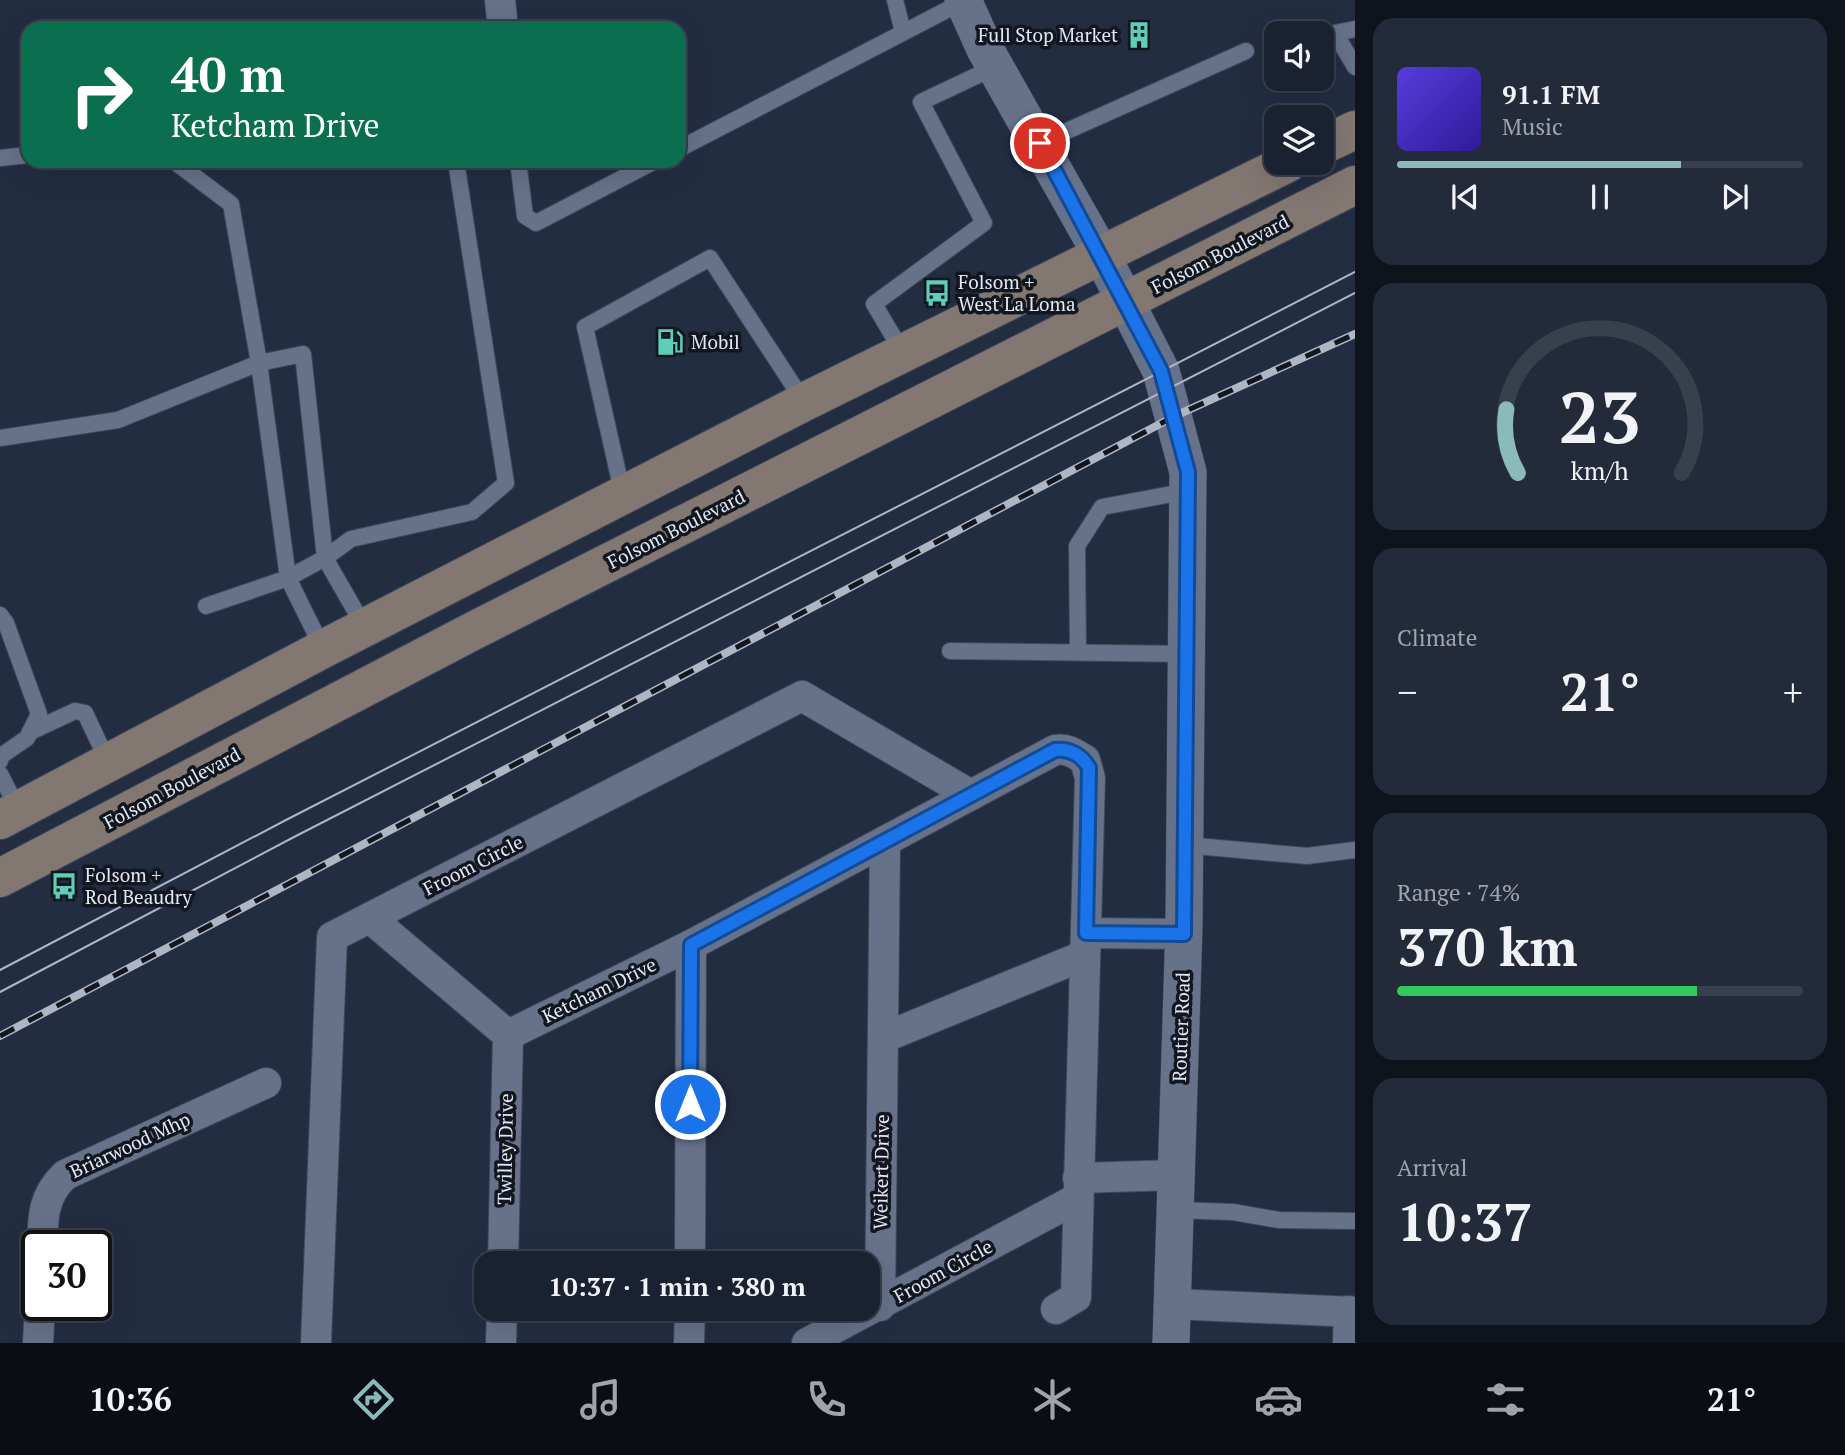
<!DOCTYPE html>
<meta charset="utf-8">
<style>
:root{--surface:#1a2232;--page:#232a3a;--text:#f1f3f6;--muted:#9fa4ac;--line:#383f4d;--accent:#8bbbb9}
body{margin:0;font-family:"PT Serif",serif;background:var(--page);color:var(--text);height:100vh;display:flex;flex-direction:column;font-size:26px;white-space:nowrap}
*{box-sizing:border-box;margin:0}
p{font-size:23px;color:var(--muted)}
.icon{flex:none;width:38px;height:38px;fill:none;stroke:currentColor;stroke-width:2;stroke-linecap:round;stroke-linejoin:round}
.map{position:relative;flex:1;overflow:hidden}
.sheet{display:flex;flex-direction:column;gap:18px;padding:18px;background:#0e131c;width:490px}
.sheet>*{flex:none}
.top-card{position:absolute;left:21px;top:21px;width:665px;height:147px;border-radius:21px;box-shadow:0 7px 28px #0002,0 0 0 2px var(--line);background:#0b6e4f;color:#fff;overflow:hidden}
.controls{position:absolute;left:1264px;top:21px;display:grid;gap:14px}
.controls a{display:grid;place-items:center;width:70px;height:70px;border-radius:14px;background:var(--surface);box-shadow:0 7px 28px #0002,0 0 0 2px var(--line);font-size:35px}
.speed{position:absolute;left:21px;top:1230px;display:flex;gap:14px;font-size:35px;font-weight:700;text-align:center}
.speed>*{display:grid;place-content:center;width:91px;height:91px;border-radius:50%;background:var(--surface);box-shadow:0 7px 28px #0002,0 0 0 2px var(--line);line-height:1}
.speed .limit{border:4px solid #111;border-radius:10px;background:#fff;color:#111}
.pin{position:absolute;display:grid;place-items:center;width:60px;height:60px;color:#fff;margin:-30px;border:4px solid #fff;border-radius:50%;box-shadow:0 2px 7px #0007}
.me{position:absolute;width:77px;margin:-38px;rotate:0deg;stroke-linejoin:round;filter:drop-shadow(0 0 5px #0008)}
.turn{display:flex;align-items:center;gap:24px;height:147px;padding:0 35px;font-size:32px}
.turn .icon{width:91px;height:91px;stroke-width:2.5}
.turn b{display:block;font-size:49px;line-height:60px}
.big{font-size:52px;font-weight:800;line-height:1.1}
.sheet .tile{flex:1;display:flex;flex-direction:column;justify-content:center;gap:10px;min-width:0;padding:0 24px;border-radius:21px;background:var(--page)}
.sheet .dial{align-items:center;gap:0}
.dial svg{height:182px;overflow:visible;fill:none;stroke:var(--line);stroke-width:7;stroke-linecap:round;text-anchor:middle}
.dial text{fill:var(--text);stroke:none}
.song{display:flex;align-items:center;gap:21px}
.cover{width:84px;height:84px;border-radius:10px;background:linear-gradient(135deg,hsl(250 70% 55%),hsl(250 70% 35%))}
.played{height:7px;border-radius:4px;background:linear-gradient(90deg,var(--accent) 70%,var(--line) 70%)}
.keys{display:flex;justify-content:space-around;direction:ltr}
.heat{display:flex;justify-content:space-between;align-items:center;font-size:38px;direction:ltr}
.charge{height:10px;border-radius:5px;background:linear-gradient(90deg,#34c759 74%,var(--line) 0)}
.trip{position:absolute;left:474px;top:1251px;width:406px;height:70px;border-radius:21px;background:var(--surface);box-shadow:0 7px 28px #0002,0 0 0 2px var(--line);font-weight:800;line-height:70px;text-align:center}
.tabs{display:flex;height:112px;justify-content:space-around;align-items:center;background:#0a0e14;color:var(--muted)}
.tabs .icon{width:49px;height:49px}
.tabs .selected{color:var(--accent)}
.tabs b{font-size:32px;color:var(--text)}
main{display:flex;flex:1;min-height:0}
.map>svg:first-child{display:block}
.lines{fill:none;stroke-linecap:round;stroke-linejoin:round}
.service-casing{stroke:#404859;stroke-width:18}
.minor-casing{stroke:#404859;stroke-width:32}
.tertiary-casing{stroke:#404859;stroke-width:38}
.secondary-casing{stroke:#404859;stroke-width:40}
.service{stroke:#66728a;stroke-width:16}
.minor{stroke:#66728a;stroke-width:30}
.tertiary{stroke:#66728a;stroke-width:37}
.secondary{stroke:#837772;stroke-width:38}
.tram{stroke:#aeb6c5;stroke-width:2}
.rail-casing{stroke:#aeb6c5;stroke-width:8}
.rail{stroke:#11161f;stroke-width:5;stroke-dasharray:16;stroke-linecap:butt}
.route-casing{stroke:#114b97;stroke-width:18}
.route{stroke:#1a73e8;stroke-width:12}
.labels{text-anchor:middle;stroke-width:7;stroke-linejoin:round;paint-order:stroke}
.poi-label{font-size:19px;fill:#e2e9f6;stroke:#11161f;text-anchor:start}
.street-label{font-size:19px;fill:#e2e9f6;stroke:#11161f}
</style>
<main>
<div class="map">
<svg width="1355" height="1343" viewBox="0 0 1355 1343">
<rect width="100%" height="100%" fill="#232d42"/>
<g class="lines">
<defs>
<g id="service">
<path d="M 895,0 L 903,32"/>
<path d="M 1355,29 L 1335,33 L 1355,67"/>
<path d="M 1040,143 L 1246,51"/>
<path d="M 679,149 L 966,0"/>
<path d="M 0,158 L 28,155"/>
<path d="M 174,161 L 231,204 L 259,363 L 303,354 L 325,558 L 365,628"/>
<path d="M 518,161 L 525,216 L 536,223 L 655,161"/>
<path d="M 903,353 L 874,304 L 984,223 L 921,102 L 995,67"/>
<path d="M 0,438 L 118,420 L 259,363 L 288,578 L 323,649"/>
<path d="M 623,495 L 585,327 L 710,258 L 804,402"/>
<path d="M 206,606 L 288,578 L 325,558 L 351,539 L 472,512 L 506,483 L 456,161"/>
<path d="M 0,615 L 6,623 L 39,714 L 27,738 L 1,756 L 0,761"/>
<path d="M 950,651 L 1187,654"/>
<path d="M 1078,652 L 1077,546 L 1102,507 L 1188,491"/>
<path d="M 30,732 L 75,711 L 85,713 L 109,764"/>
<path d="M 0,774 L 18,809"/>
<path d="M 1185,845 L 1307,856 L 1355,850"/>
<path d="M 1175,1210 L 1233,1212 L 1279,1220 L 1355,1221"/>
</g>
<g id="minor">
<path d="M 500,0 L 503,28"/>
<path d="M 370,918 L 508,1035 L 691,945 L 1055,750 C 1067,748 1074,753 1085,760 L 1090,778 L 1076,1297 L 1056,1309"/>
<path d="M 1086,933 L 1184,934"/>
<path d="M 883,1038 L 1085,955"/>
<path d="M 1078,1178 L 1176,1175"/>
<path d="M 42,1246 C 43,1216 43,1196 65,1175 L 266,1083"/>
<path d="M 503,1264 L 508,1035"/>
<path d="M 690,1264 L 691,945"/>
<path d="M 1172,1304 L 1355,1312"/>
<path d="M 880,1306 L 885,841"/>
<path d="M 38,1343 L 40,1306"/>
<path d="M 316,1343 L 332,937 L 802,696 L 971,795"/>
<path d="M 501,1343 L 502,1309"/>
<path d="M 689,1343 L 690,1309"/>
<path d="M 807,1343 L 1078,1198"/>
<path d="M 1348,1343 L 1349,1311"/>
</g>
<path id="tertiary" d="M 963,0 L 985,49 L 1101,254 L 1161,371 L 1188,472 L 1184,925 L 1171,1343"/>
<g id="secondary">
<path d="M 1321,146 L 1355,130"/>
<path d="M 0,820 L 323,649 L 804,402 L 1288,163"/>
<path d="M 0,878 L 475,630 L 1355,185"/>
</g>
</defs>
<use href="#service" class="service-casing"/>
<use href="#minor" class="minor-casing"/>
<use href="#tertiary" class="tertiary-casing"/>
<use href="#secondary" class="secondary-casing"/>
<use href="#service" class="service"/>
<use href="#minor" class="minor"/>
<use href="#tertiary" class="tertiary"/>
<use href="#secondary" class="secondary"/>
<g class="tram">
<path d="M 0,970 L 286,820 L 1355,272"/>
<path d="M 0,992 L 294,837 L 1355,293"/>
</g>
<defs>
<path id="rail" d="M 0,1036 L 1175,416 L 1355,334"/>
</defs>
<use href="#rail" class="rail-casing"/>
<use href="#rail" class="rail"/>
</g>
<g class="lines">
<defs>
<path id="route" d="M 690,1104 L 691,945 L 1055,750 C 1069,748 1082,755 1089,768 L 1086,933 L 1184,934 L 1188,472 L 1161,371 L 1040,143"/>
</defs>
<use href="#route" class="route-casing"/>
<use href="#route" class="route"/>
</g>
<defs>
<symbol id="building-bare" viewBox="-9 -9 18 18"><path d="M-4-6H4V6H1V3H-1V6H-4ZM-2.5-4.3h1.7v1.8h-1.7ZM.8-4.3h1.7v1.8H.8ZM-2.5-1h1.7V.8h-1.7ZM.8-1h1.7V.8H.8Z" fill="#5eceb8" stroke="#11161f" stroke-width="2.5" paint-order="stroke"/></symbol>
<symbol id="bus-bare" viewBox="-9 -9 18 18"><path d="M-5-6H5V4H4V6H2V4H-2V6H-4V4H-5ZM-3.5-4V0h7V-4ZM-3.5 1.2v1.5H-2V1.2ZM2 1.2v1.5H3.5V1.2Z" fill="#5eceb8" stroke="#11161f" stroke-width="2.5" paint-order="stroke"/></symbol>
<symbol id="fuel-bare" viewBox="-9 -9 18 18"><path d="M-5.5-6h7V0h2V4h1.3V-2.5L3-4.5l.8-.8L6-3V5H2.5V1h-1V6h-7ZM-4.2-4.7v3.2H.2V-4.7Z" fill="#5eceb8" stroke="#11161f" stroke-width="2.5" paint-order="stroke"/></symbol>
</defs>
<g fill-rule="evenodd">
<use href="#building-bare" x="1120" y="16" width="38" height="38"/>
<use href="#bus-bare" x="918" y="274" width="38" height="38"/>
<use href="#fuel-bare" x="651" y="323" width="38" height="38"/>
<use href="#bus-bare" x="45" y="867" width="38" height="38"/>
</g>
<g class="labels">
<g class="poi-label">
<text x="1118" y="42" text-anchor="end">Full Stop Market</text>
<text x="958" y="289">Folsom +<tspan x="958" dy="22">West La Loma</tspan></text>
<text x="691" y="349">Mobil</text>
<text x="85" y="882">Folsom +<tspan x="85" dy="22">Rod Beaudry</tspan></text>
</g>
<g class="street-label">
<text transform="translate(1220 254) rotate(-27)" y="7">Folsom Boulevard</text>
<text transform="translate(676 529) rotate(-27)" y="7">Folsom Boulevard</text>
<text transform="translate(172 788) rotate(-28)" y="7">Folsom Boulevard</text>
<text transform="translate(473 865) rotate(-27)" y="7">Froom Circle</text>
<text transform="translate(599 990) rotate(-26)" y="7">Ketcham Drive</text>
<text transform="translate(1181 1027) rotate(-88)" y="7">Routier Road</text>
<text transform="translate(130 1145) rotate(-25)" y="7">Briarwood Mhp</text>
<text transform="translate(505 1149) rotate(-89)" y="7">Twilley Drive</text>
<text transform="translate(881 1172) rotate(-89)" y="7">Weikert Drive</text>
<text transform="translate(943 1271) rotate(-29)" y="7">Froom Circle</text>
</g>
</g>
</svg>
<div class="controls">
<a><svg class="icon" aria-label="sound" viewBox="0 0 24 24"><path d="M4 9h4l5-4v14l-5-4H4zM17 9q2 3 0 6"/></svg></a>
<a><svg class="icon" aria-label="layers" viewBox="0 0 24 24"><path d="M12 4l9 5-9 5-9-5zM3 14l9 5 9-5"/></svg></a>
</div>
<div class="speed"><div class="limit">30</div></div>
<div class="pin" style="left:1040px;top:143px;background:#d93025"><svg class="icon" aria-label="arrive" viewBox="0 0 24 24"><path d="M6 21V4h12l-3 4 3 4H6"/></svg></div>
<svg class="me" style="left:690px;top:1104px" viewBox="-20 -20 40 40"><circle r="17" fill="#1a73e8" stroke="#fff" stroke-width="3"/><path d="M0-11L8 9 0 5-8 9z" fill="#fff"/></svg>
<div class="trip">10:37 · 1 min · 380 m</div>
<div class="top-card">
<div class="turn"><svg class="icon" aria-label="right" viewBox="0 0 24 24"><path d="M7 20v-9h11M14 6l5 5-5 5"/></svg><div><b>40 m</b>Ketcham Drive</div></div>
</div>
</div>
<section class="sheet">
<div class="tile">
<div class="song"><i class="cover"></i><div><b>91.1 FM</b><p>Music</p></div></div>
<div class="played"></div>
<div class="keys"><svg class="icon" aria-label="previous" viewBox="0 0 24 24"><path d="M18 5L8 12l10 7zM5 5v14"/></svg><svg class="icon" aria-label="pause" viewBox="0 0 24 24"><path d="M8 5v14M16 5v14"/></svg><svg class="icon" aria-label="next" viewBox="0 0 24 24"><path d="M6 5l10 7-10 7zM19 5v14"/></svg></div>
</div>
<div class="tile dial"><svg viewBox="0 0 100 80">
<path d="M14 69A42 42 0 1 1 86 69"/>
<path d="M14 69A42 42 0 0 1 9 41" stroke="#8bbbb9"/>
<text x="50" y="56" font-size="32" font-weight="700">23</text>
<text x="50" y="72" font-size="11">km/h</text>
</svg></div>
<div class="tile"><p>Climate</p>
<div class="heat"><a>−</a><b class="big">21°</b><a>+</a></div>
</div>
<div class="tile"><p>Range · 74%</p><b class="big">370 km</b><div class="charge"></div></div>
<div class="tile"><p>Arrival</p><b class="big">10:37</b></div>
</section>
</main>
<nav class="tabs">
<b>10:36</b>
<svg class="icon selected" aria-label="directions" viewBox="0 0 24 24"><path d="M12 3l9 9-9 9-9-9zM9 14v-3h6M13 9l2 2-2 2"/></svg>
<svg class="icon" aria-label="music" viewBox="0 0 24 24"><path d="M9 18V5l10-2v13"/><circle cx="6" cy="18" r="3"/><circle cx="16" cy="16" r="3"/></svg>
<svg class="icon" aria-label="phone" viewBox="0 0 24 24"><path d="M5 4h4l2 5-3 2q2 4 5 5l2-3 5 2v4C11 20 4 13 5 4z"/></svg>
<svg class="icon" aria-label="climate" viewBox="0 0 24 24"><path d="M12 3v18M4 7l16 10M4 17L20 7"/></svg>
<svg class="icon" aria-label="car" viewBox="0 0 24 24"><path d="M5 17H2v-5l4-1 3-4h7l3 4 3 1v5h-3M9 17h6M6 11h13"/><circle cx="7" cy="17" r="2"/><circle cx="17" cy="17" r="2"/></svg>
<svg class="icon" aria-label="filters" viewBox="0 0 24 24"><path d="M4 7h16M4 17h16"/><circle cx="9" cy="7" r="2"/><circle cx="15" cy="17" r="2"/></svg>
<b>21°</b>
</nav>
